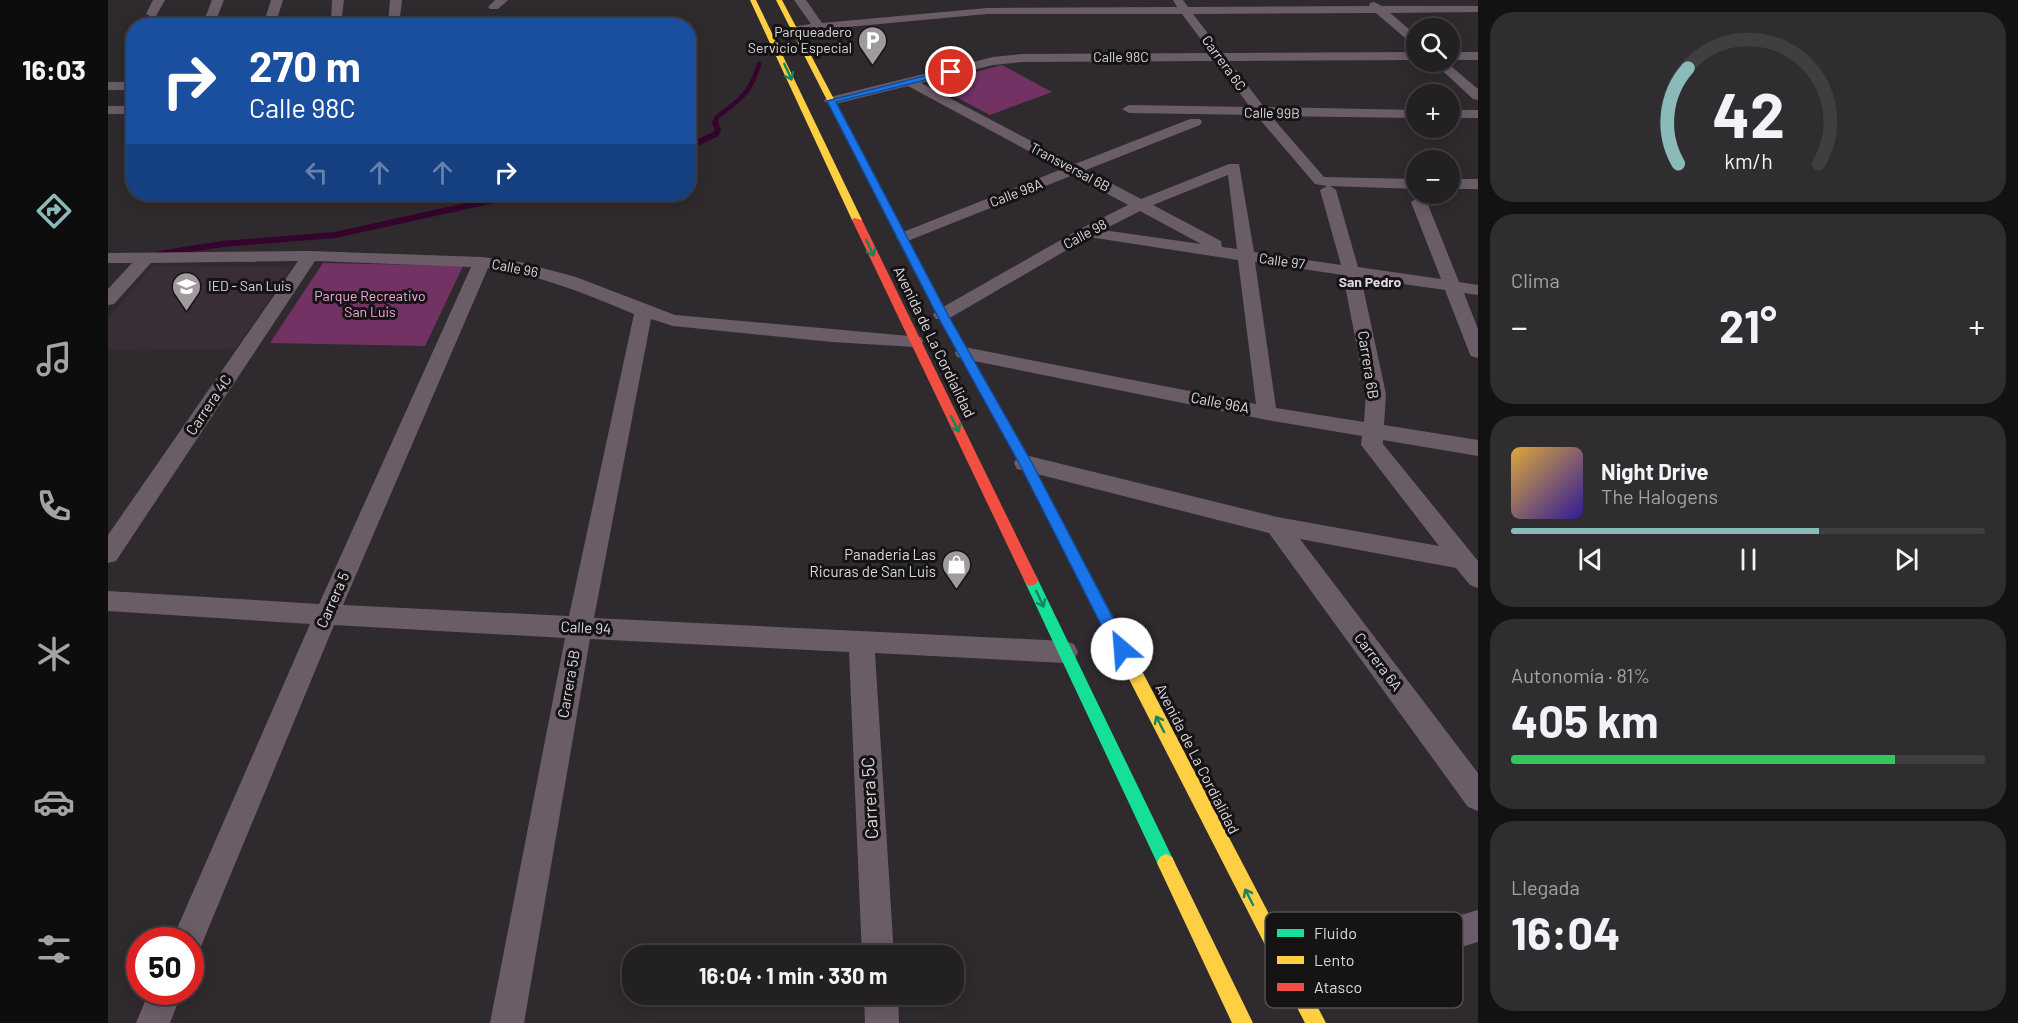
<!DOCTYPE html>
<html lang="es">
<meta charset="utf-8">
<style>
:root{--surface:#232022;--page:#2f2d2f;--text:#f1f3f6;--muted:#a3a3a5;--line:#403e40;--accent:#8bbbb9}
body{margin:0;font-family:Barlow,sans-serif;background:var(--page);color:var(--text);height:100vh;display:flex;flex-direction:column;font-size:22px;white-space:nowrap}
*{box-sizing:border-box;margin:0}
p{font-size:20px;color:var(--muted)}
.icon{flex:none;width:33px;height:33px;fill:none;stroke:currentColor;stroke-width:2;stroke-linecap:round;stroke-linejoin:round}
.map{position:relative;flex:1;overflow:hidden}
.details{display:flex;flex-direction:column;gap:12px;padding:12px;background:#131213;width:540px}
.details>*{flex:none}
.hud{position:absolute;left:18px;top:18px;width:570px;height:183px;border-radius:24px;box-shadow:0 3px 15px #0003,0 0 0 2px var(--line);background:#1a4fa0;color:#fff;overflow:hidden}
.tools{position:absolute;left:1298px;top:18px;display:grid;gap:12px}
.tools a{display:grid;place-items:center;width:54px;height:54px;border-radius:50%;background:var(--surface);box-shadow:0 3px 15px #0003,0 0 0 2px var(--line);font-size:30px}
.speed{position:absolute;left:18px;top:927px;display:flex;gap:12px;font-size:30px;font-weight:700;text-align:center}
.speed>*{display:grid;place-content:center;width:78px;height:78px;border-radius:50%;background:var(--surface);box-shadow:0 3px 15px #0003,0 0 0 2px var(--line);line-height:1}
.speed .limit{border:9px solid #d22;background:#fff;color:#111}
.pin{position:absolute;display:grid;place-items:center;width:51px;height:51px;color:#fff;margin:-26px;border:3px solid #fff;border-radius:50%;box-shadow:0 2px 6px #0007}
.me{position:absolute;width:66px;margin:-33px;rotate:333deg;stroke-linejoin:round;filter:drop-shadow(0 0 4px #0008)}
.turn{display:flex;align-items:center;gap:21px;height:126px;padding:0 24px;font-size:27px}
.turn .icon{width:78px;height:78px;stroke-width:2.5}
.turn b{display:block;font-size:42px;line-height:51px}
.lanes{display:flex;align-items:center;height:57px;padding:0 24px;background:#0003;justify-content:center;gap:30px;direction:ltr}
.lanes .off{opacity:.35}
.big{font-size:45px;font-weight:700;line-height:1.1}
.details .tile{flex:1;display:flex;flex-direction:column;justify-content:center;gap:9px;min-width:0;padding:0 21px;border-radius:24px;background:var(--page)}
.details .dial{align-items:center;gap:0}
.dial svg{height:156px;overflow:visible;fill:none;stroke:var(--line);stroke-width:7;stroke-linecap:round;text-anchor:middle}
.dial text{fill:var(--text);stroke:none}
.song{display:flex;align-items:center;gap:18px}
.cover{width:72px;height:72px;border-radius:9px;background:linear-gradient(135deg,hsl(40 70% 55%),hsl(250 70% 35%))}
.played{height:6px;border-radius:3px;background:linear-gradient(90deg,var(--accent) 65%,var(--line) 65%)}
.keys{display:flex;justify-content:space-around;direction:ltr}
.heat{display:flex;justify-content:space-between;align-items:center;font-size:33px;direction:ltr}
.charge{height:9px;border-radius:4px;background:linear-gradient(90deg,#34c759 81%,var(--line) 0)}
.trip{position:absolute;left:514px;top:945px;width:342px;height:60px;border-radius:24px;background:var(--surface);box-shadow:0 3px 15px #0003,0 0 0 2px var(--line);font-weight:700;line-height:60px;text-align:center}
main{display:flex;flex:1;min-height:0}
.tab-bar{display:flex;flex-direction:column;width:108px;justify-content:space-around;align-items:center;background:#0e0d0e;color:var(--muted)}
.tab-bar .icon{width:42px;height:42px}
.tab-bar .active{color:var(--accent)}
.tab-bar b{font-size:27px;color:var(--text)}
.map>svg:first-child{display:block}
.built{fill:#392d36}
.green{fill:#723364}
.lines{fill:none;stroke-linecap:round;stroke-linejoin:round}
.stream-far1{stroke:#35042d;stroke-width:4.5}
.stream{stroke:#35042d;stroke-width:6}
.street{fill:#6b5d68;fill-rule:evenodd}
.fast{fill:#16e098;fill-rule:evenodd}
.slow{fill:#ffcf43;fill-rule:evenodd}
.jam{fill:#f24e42;fill-rule:evenodd}
.oneway{stroke:#16845d}
.route{fill:#1a73e8;stroke:#114b97;stroke-width:1.5}
.labels{text-anchor:middle;stroke-width:6;stroke-linejoin:round;paint-order:stroke}
.far-poi-label{font-size:14px;fill:#dcd7db;stroke:#161315;text-anchor:end}
.far-street-label{font-size:14px;fill:#dcd7db;stroke:#161315}
.far-neighbourhood-label{font-size:14px;font-weight:bold;fill:#dcd7db;stroke:#161315}
.far-park-label{font-size:14px;fill:#f9a4e4;stroke:#161315}
.street-label{font-size:15px;fill:#dcd7db;stroke:#161315}
.poi-label{font-size:15px;fill:#dcd7db;stroke:#161315;text-anchor:end}
.near-street-label{font-size:18px;fill:#dcd7db;stroke:#161315}
.key{fill:#161315;stroke:#514e50;stroke-width:1.5}
.key-label{font-size:16px;fill:#dcd7db}
</style>
<main>
<nav class="tab-bar">
<b>16:03</b>
<svg class="icon active" aria-label="directions" viewBox="0 0 24 24"><path d="M12 3l9 9-9 9-9-9zM9 14v-3h6M13 9l2 2-2 2"/></svg>
<svg class="icon" aria-label="music" viewBox="0 0 24 24"><path d="M9 18V5l10-2v13"/><circle cx="6" cy="18" r="3"/><circle cx="16" cy="16" r="3"/></svg>
<svg class="icon" aria-label="phone" viewBox="0 0 24 24"><path d="M5 4h4l2 5-3 2q2 4 5 5l2-3 5 2v4C11 20 4 13 5 4z"/></svg>
<svg class="icon" aria-label="climate" viewBox="0 0 24 24"><path d="M12 3v18M4 7l16 10M4 17L20 7"/></svg>
<svg class="icon" aria-label="car" viewBox="0 0 24 24"><path d="M5 17H2v-5l4-1 3-4h7l3 4 3 1v5h-3M9 17h6M6 11h13"/><circle cx="7" cy="17" r="2"/><circle cx="17" cy="17" r="2"/></svg>
<svg class="icon" aria-label="filters" viewBox="0 0 24 24"><path d="M4 7h16M4 17h16"/><circle cx="9" cy="7" r="2"/><circle cx="15" cy="17" r="2"/></svg>
</nav>
<div class="map">
<svg width="1370" height="1023" viewBox="0 0 1370 1023">
<rect width="100%" height="100%" fill="#2f2a2d"/>
<path class="built" d="M 44,266 L 184,267 L 127,349 L 0,350 L 0,319 Z"/>
<g class="green">
<path d="M 894,65 L 944,92 L 882,115 L 823,84 Z"/>
<path d="M 215,263 L 355,266 L 317,346 L 162,343 Z"/>
</g>
<g class="lines">
<path class="stream-far1" d="M 608,125 L 608,118 C 632,99 642,95 651,64"/>
<g class="stream">
<path d="M 580,147 L 608,134 L 610,129 L 607,123"/>
<path d="M 51,254 L 114,244 L 227,235 L 413,194"/>
</g>
<g class="street">
<path d="M 45,0 L 57,0 L 48,16 L 44,17 L 38,14 Z"/>
<path d="M 104,0 L 116,0 L 109,18 L 103,21 L 97,18 Z"/>
<path d="M 163,0 L 175,0 L 169,19 L 163,22 L 157,19 Z"/>
<path d="M 224,0 L 236,0 L 233,24 L 229,25 L 223,22 Z"/>
<path d="M 282,0 L 294,0 L 291,26 L 280,24 Z"/>
<path d="M 387,0 L 400,0 L 390,9 L 382,9 L 380,7 Z"/>
<path d="M 686,0 L 698,0 L 714,23 L 879,8 L 1069,7 L 1065,0 L 1075,0 L 1080,7 L 1261,6 L 1262,3 L 1266,2 L 1274,6 L 1370,6 L 1370,12 L 1282,13 L 1308,35 L 1308,45 L 1304,44 L 1268,13 L 1085,14 L 1115,53 L 1308,52 L 1308,60 L 1121,61 L 1156,107 L 1308,110 L 1308,118 L 1163,116 L 1216,177 L 1308,179 L 1308,189 L 1222,186 L 1228,190 L 1250,267 L 1333,279 L 1303,202 L 1311,197 L 1319,202 L 1351,282 L 1370,285 L 1370,295 L 1356,293 L 1370,329 L 1370,358 L 1363,356 L 1361,352 L 1337,290 L 1253,278 L 1278,394 L 1276,425 L 1370,440 L 1370,456 L 1275,440 L 1275,444 L 1370,561 L 1370,588 L 1362,585 L 1348,568 L 1192,539 L 1370,773 L 1370,811 L 1360,807 L 1161,533 L 917,471 L 909,469 L 906,463 L 909,457 L 917,455 L 1169,517 L 1331,546 L 1257,450 L 1253,445 L 1254,436 L 1159,420 L 856,359 L 849,357 L 847,353 L 849,349 L 856,347 L 1148,404 L 1130,260 L 981,237 L 840,319 L 828,319 L 825,315 L 828,311 L 972,229 L 1020,205 L 965,175 L 802,240 L 790,240 L 788,237 L 790,234 L 954,169 L 800,86 L 723,105 L 716,101 L 718,98 L 885,57 L 914,54 L 1103,53 L 1074,14 L 879,14 L 686,32 L 682,31 L 682,27 L 703,24 ZM 1108,61 L 1142,107 L 1021,105 L 1014,109 L 1021,113 L 1148,115 L 1207,184 L 1219,186 L 1212,190 L 1233,265 L 1146,252 L 1131,164 L 1121,164 L 1033,199 L 978,170 L 1092,125 L 1094,122 L 1092,119 L 1082,119 L 967,164 L 813,83 L 885,65 L 914,62 ZM 1120,175 L 1129,249 L 1114,247 L 1113,241 L 1045,205 ZM 1032,211 L 1093,244 L 995,230 ZM 1147,262 L 1235,275 L 1258,394 L 1256,422 L 1168,408 Z"/>
<rect x="1341" y="52" width="29" height="8"/>
<path d="M 1325,62 L 1338,62 L 1370,89 L 1370,100 L 1365,99 Z"/>
<rect x="0" y="82" width="26" height="8"/>
<rect x="0" y="106" width="26" height="8"/>
<rect x="1341" y="110" width="29" height="8"/>
<rect x="1341" y="179" width="29" height="10"/>
<path d="M 202,251 L 374,257 L 412,262 L 468,277 L 567,315 L 813,337 L 815,341 L 813,345 L 806,347 L 724,342 L 565,326 L 543,319 L 486,618 L 957,641 L 966,644 L 970,652 L 966,660 L 957,663 L 767,653 L 786,956 L 754,956 L 741,652 L 482,639 L 416,1023 L 382,1023 L 457,638 L 226,625 L 91,951 L 82,955 L 82,940 L 64,940 L 202,624 L 0,611 L 0,591 L 211,604 L 363,267 L 207,261 L 8,561 L 0,563 L 0,535 L 190,261 L 43,263 L 6,304 L 0,305 L 0,289 L 24,263 L 0,263 L 0,253 ZM 380,268 C 432,275 478,294 526,314 L 461,616 L 235,605 Z"/>
<path d="M 1370,910 L 1370,942 L 1184,998 L 1172,993 L 1167,981 L 1172,969 L 1184,964 Z"/>
<path d="M 41,992 L 74,992 L 62,1023 L 28,1023 Z"/>
<path d="M 756,994 L 790,994 L 791,1023 L 757,1023 Z"/>
</g>
<g class="fast">
<path d="M 813,272 L 818,275 L 923,463 L 1035,673 L 1037,678 L 1035,683 L 1029,685 L 1023,683 L 911,463 L 808,275 Z"/>
<path d="M 923,574 L 928,576 L 930,580 L 1064,857 L 1067,863 L 1064,869 L 1058,872 L 1052,869 L 916,580 L 918,576 Z"/>
</g>
<g class="slow">
<path d="M 642,0 L 648,0 L 754,220 L 752,222 L 744,220 Z"/>
<path d="M 668,0 L 674,0 L 818,275 L 817,277 L 813,278 L 808,275 Z"/>
<path d="M 1029,671 L 1035,673 L 1218,1023 L 1197,1023 L 1023,683 L 1021,678 L 1023,673 Z"/>
<path d="M 1058,854 L 1064,857 L 1145,1023 L 1124,1023 L 1049,863 L 1052,857 Z"/>
</g>
<path class="jam" d="M 746,218 L 754,220 L 930,580 L 928,584 L 923,586 L 918,584 L 916,580 L 744,220 Z"/>
</g>
<defs><path id="oneway-shaft" d="M-6 0H5M1.5-3L5.5 0L1.5 3" fill="none" stroke-width="1.6" stroke-linecap="round" stroke-linejoin="round" transform="scale(1.5)"/></defs>
<g class="oneway">
<use href="#oneway-shaft" transform="translate(680 72) rotate(65)"/>
<use href="#oneway-shaft" transform="translate(762 248) rotate(65)"/>
<use href="#oneway-shaft" transform="translate(847 424) rotate(63)"/>
<use href="#oneway-shaft" transform="translate(932 599) rotate(65)"/>
<use href="#oneway-shaft" transform="translate(1052 724) rotate(-117)"/>
<use href="#oneway-shaft" transform="translate(1141 897) rotate(-117)"/>
</g>
<path class="route" d="M 843,69 L 847,72 L 846,73 L 728,102 L 840,315 L 924,463 L 1019,645 L 1021,649 L 1019,654 L 1014,656 L 1008,654 L 911,463 L 829,315 L 719,101 Z"/>
<defs>
<symbol id="parking-pin" viewBox="-11 -11 22 30"><path d="M0 17L-7.5 6A9.5 9.5 0 1 1 7.5 6Z" fill="#9f9a9e" stroke="#161315"/><path d="M-3.5-5.5H1a3.5 3.5 0 0 1 0 7H-1V5.5H-3.5ZM-1-3.4V-.6H.8a1.4 1.4 0 0 0 0-2.8Z" fill="#fff"/></symbol>
<symbol id="school-pin" viewBox="-11 -11 22 30"><path d="M0 17L-7.5 6A9.5 9.5 0 1 1 7.5 6Z" fill="#9f9a9e" stroke="#161315"/><path d="M0-5L7-2L0 1L-7-2ZM-4 1L0 2.5L4 1V4Q0 6-4 4Z" fill="#fff"/></symbol>
<symbol id="shop-pin" viewBox="-11 -11 22 30"><path d="M0 17L-7.5 6A9.5 9.5 0 1 1 7.5 6Z" fill="#9f9a9e" stroke="#161315"/><path d="M-5-2.5h2.3a2.7 3.5 0 0 1 5.4 0H5L5.5 6h-11ZM-1.5-2.5h3a1.5 2.3 0 0 0-3 0Z" fill="#fff"/></symbol>
</defs>
<g fill-rule="evenodd">
<use href="#parking-pin" x="748" y="24" width="33" height="45"/>
<use href="#school-pin" x="62" y="270" width="33" height="45"/>
<use href="#shop-pin" x="832" y="548" width="33" height="45"/>
</g>
<g class="labels">
<g class="far-poi-label">
<text x="744" y="37">Parqueadero<tspan x="744" dy="16">Servicio Especial</tspan></text>
<text x="100" y="291" text-anchor="start">IED - San Luis</text>
</g>
<g class="far-street-label">
<text x="1013" y="62">Calle 98C</text>
<text transform="translate(1116 63) rotate(54)" y="5">Carrera 6C</text>
<text transform="translate(1164 113) rotate(1)" y="5">Calle 99B</text>
<text transform="translate(962 167) rotate(28)" y="5">Transversal 6B</text>
<text transform="translate(908 193) rotate(-21)" y="5">Calle 98A</text>
<text transform="translate(977 234) rotate(-28)" y="5">Calle 98</text>
<text transform="translate(1174 261) rotate(8)" y="5">Calle 97</text>
<text transform="translate(407 268) rotate(11)" y="5">Calle 96</text>
</g>
<g class="far-neighbourhood-label">
<text x="1262" y="287">San Pedro</text>
</g>
<g class="far-park-label">
<text x="262" y="301">Parque Recreativo<tspan x="262" dy="16">San Luis</tspan></text>
</g>
<g class="street-label">
<text transform="translate(826 342) rotate(64)" y="5">Avenida de La Cordialidad</text>
<text transform="translate(1260 365) rotate(81)" y="5">Carrera 6B</text>
<text transform="translate(1112 403) rotate(11)" y="5">Calle 96A</text>
<text transform="translate(101 405) rotate(-56)" y="5">Carrera 4C</text>
<text transform="translate(225 600) rotate(-66)" y="5">Carrera 5</text>
<text transform="translate(478 628) rotate(3)" y="5">Calle 94</text>
<text transform="translate(1270 662) rotate(53)" y="5">Carrera 6A</text>
<text transform="translate(461 684) rotate(-80)" y="5">Carrera 5B</text>
<text transform="translate(1089 759) rotate(63)" y="5">Avenida de La Cordialidad</text>
</g>
<g class="poi-label">
<text x="828" y="560">Panaderia Las<tspan x="828" dy="17">Ricuras de San Luis</tspan></text>
</g>
<g class="near-street-label">
<text transform="translate(762 798) rotate(-93)" y="6">Carrera 5C</text>
</g>
</g>
<rect x="1157" y="912" width="198" height="96" rx="9" class="key"/>
<rect x="1169" y="929" width="27" height="8" fill="#16e098"/>
<rect x="1169" y="956" width="27" height="8" fill="#ffcf43"/>
<rect x="1169" y="983" width="27" height="8" fill="#f24e42"/>
<g class="key-label">
<text x="1206" y="939">Fluido</text>
<text x="1206" y="966">Lento</text>
<text x="1206" y="993">Atasco</text>
</g>
</svg>
<div class="tools">
<a><svg class="icon" aria-label="search" viewBox="0 0 24 24"><circle cx="10" cy="10" r="6"/><path d="M15 15l6 6"/></svg></a>
<a>+</a>
<a>−</a>
</div>
<div class="speed"><div class="limit">50</div></div>
<div class="pin" style="left:843px;top:72px;background:#d93025"><svg class="icon" aria-label="arrive" viewBox="0 0 24 24"><path d="M6 21V4h12l-3 4 3 4H6"/></svg></div>
<svg class="me" style="left:1014px;top:649px" viewBox="-20 -20 40 40"><circle r="19" fill="#fff"/><path d="M0-13L10 11 0 6-10 11z" fill="#1a73e8"/></svg>
<div class="trip">16:04 · 1 min · 330 m</div>
<div class="hud">
<div class="turn"><svg class="icon" aria-label="right" viewBox="0 0 24 24"><path d="M7 20v-9h11M14 6l5 5-5 5"/></svg><div><b>270 m</b>Calle 98C</div></div>
<div class="lanes"><svg class="icon off" aria-label="left" viewBox="0 0 24 24"><path d="M17 20v-9H6M10 6l-5 5 5 5"/></svg><svg class="icon off" aria-label="ahead" viewBox="0 0 24 24"><path d="M12 20V5M6 11l6-6 6 6"/></svg><svg class="icon off" aria-label="ahead" viewBox="0 0 24 24"><path d="M12 20V5M6 11l6-6 6 6"/></svg><svg class="icon" aria-label="right" viewBox="0 0 24 24"><path d="M7 20v-9h11M14 6l5 5-5 5"/></svg></div>
</div>
</div>
<section class="details">
<div class="tile dial"><svg viewBox="0 0 100 80">
<path d="M14 69A42 42 0 1 1 86 69"/>
<path d="M14 69A42 42 0 0 1 19 20" stroke="#8bbbb9"/>
<text x="50" y="56" font-size="32" font-weight="700">42</text>
<text x="50" y="72" font-size="11">km/h</text>
</svg></div>
<div class="tile"><p>Clima</p>
<div class="heat"><a>−</a><b class="big">21°</b><a>+</a></div>
</div>
<div class="tile">
<div class="song"><i class="cover"></i><div><b>Night Drive</b><p>The Halogens</p></div></div>
<div class="played"></div>
<div class="keys"><svg class="icon" aria-label="previous" viewBox="0 0 24 24"><path d="M18 5L8 12l10 7zM5 5v14"/></svg><svg class="icon" aria-label="pause" viewBox="0 0 24 24"><path d="M8 5v14M16 5v14"/></svg><svg class="icon" aria-label="next" viewBox="0 0 24 24"><path d="M6 5l10 7-10 7zM19 5v14"/></svg></div>
</div>
<div class="tile"><p>Autonomía · 81%</p><b class="big">405 km</b><div class="charge"></div></div>
<div class="tile"><p>Llegada</p><b class="big">16:04</b></div>
</section>
</main>
